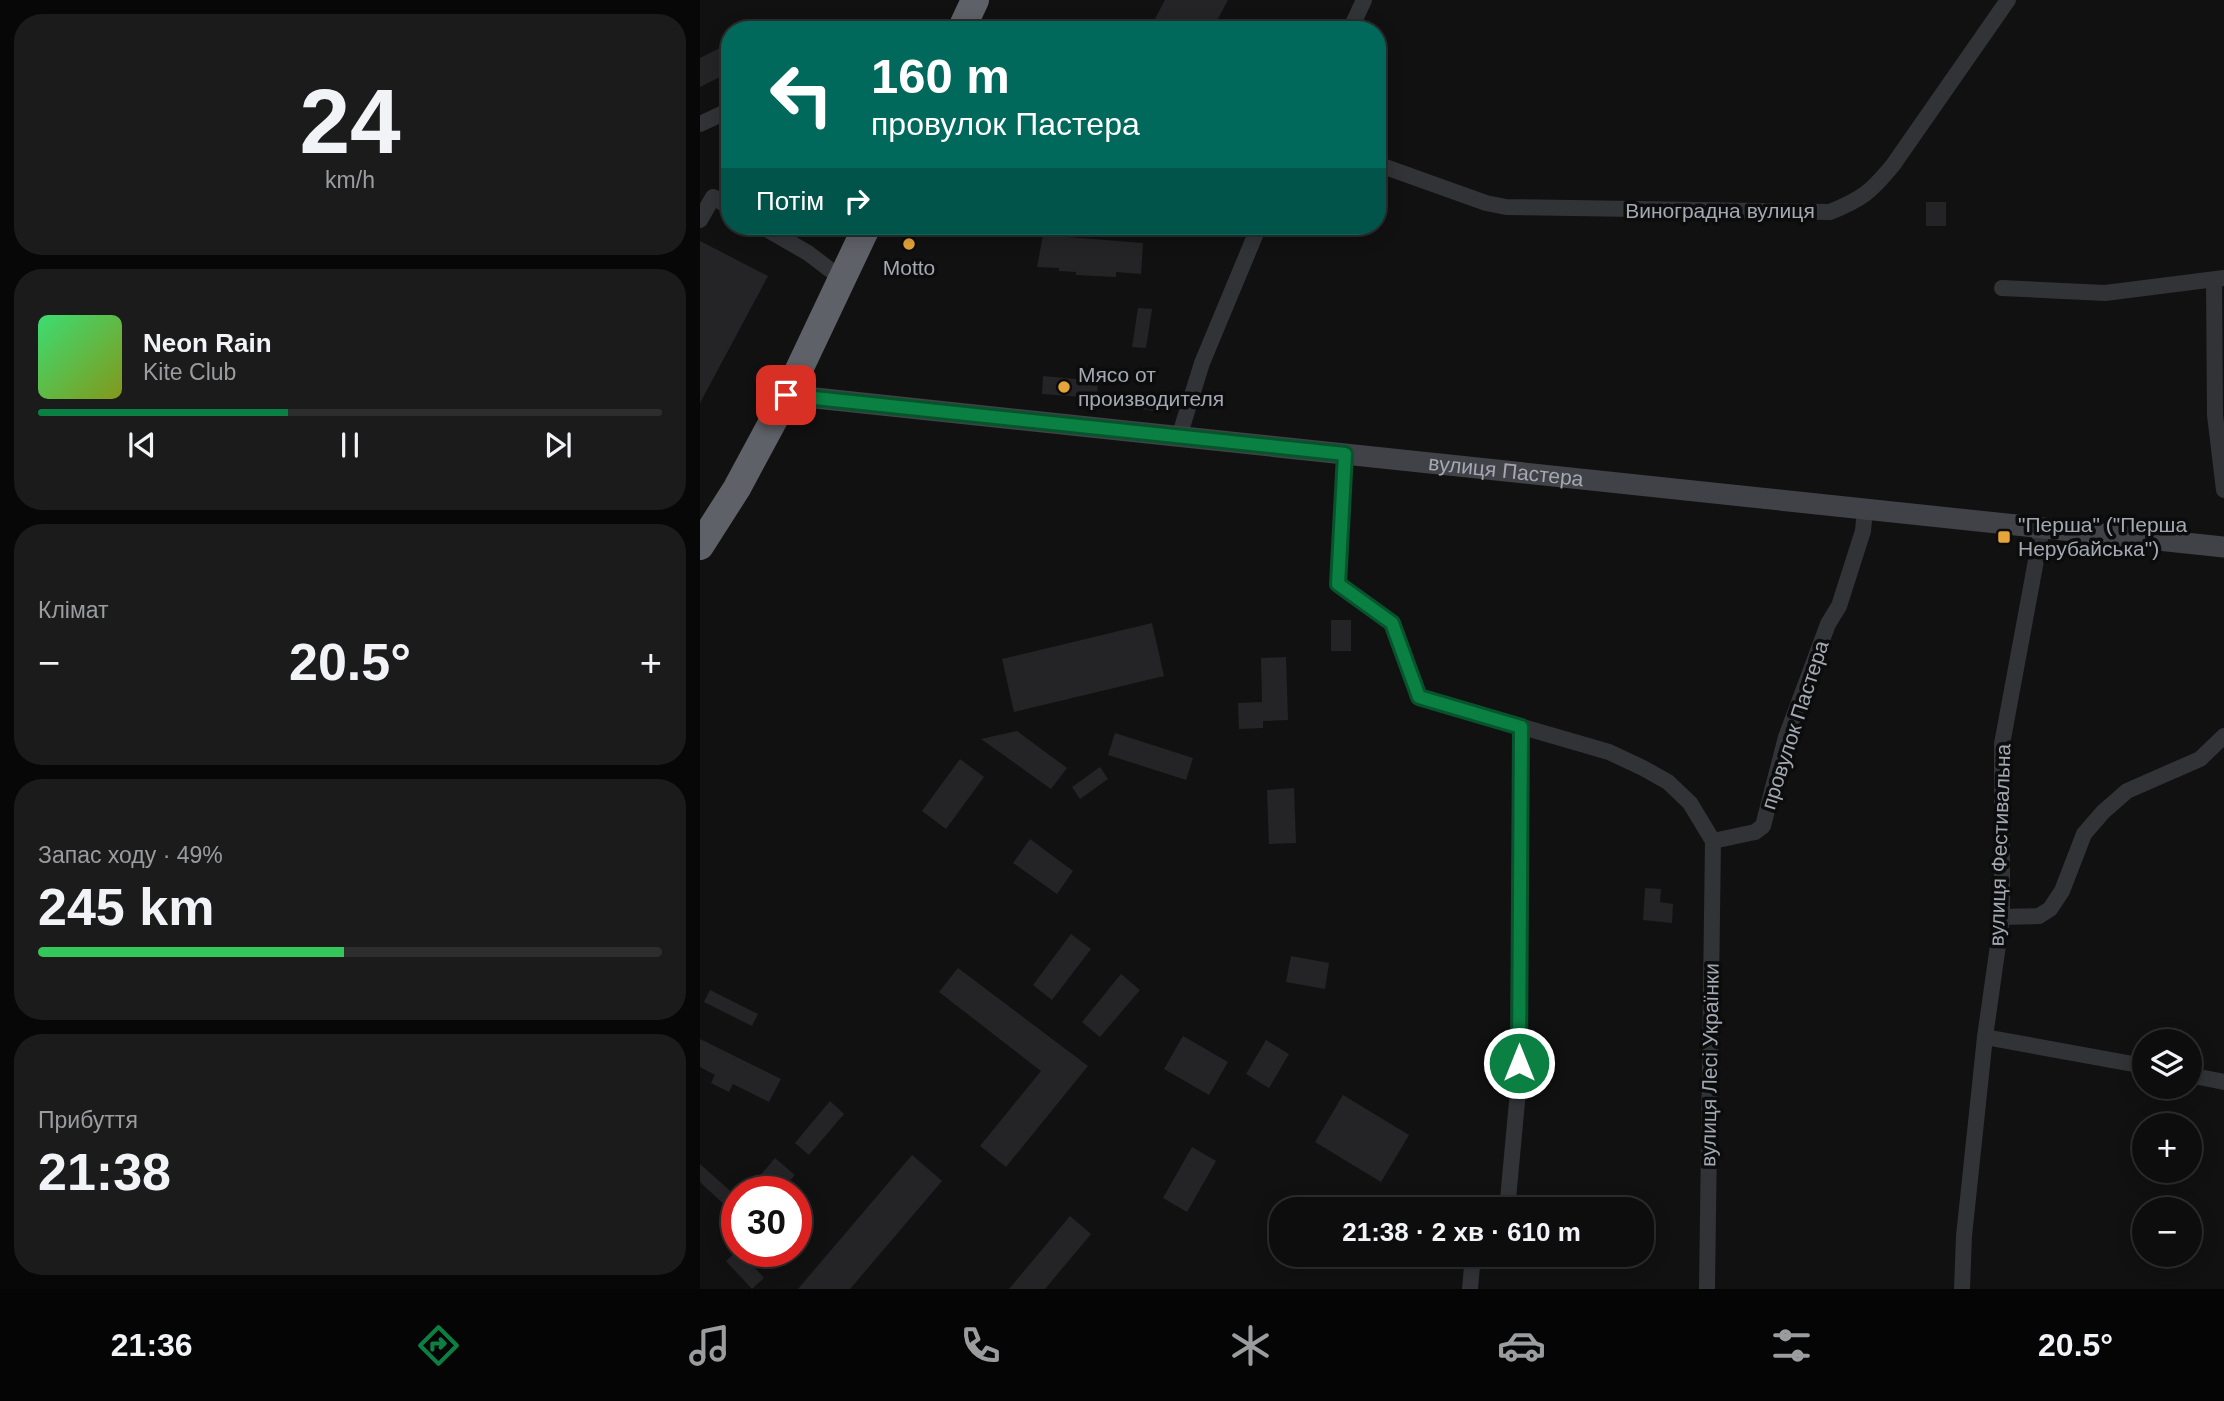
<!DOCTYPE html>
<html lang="uk">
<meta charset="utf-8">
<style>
:root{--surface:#0d0d0e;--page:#1b1b1c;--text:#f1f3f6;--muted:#9a9c9e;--line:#2d2d2e;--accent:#0b8043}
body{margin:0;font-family:Arial,sans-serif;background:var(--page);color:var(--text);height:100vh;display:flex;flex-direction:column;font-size:26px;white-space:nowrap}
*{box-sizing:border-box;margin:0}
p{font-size:23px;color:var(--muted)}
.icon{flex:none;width:38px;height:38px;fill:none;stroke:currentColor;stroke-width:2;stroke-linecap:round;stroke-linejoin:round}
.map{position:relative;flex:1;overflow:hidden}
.details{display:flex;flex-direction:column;gap:14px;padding:14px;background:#070708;width:700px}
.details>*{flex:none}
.guide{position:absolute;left:21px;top:21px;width:665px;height:214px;border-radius:28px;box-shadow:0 4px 18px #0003,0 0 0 2px var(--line);background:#00695c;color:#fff;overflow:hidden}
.controls{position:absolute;left:1432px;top:1029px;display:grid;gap:14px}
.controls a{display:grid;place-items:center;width:70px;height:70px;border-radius:50%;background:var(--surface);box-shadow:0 4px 18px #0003,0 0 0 2px var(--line);font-size:35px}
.speed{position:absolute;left:21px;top:1176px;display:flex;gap:14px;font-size:35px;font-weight:700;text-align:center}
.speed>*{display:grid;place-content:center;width:91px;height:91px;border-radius:50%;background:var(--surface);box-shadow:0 4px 18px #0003,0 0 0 2px var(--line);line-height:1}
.speed .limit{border:10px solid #d22;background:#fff;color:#111}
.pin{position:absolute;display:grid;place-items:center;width:60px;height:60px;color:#fff;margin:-30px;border-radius:14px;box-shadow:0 4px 10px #0006}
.me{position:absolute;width:77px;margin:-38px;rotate:0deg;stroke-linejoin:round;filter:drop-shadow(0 0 5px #0008)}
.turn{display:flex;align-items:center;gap:24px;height:147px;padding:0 35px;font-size:32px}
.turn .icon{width:91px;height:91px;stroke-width:2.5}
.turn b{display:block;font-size:49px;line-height:60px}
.then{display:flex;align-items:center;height:66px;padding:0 35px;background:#0003;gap:14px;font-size:26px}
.big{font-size:52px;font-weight:700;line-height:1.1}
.details .widget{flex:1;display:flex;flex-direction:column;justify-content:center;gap:10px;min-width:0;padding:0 24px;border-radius:28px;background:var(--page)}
.details .dial{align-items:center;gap:0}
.dial b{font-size:91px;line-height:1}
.song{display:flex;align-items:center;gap:21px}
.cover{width:84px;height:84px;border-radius:10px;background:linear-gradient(135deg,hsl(140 70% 55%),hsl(70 70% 35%))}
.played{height:7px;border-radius:4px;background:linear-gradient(90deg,var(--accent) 40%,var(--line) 40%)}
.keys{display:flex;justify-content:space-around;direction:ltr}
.heat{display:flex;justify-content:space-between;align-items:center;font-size:38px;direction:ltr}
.charge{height:10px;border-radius:5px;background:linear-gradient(90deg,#34c759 49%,var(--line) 0)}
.trip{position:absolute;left:569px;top:1197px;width:385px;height:70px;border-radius:28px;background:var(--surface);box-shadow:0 4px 18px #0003,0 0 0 2px var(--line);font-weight:700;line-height:70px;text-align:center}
.dock{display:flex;height:112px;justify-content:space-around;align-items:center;background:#050506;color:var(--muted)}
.dock .icon{width:49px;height:49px}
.dock .on{color:var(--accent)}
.dock b{font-size:32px;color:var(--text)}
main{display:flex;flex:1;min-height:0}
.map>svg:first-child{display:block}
.building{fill:#242426}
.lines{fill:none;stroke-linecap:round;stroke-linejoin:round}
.street{stroke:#323337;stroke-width:16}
.secondary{stroke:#404247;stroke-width:21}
.highway{stroke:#5f6168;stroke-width:28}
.route-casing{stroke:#07532c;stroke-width:18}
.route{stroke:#0b8043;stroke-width:12}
.poi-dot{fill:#e5a537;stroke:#0c0c0d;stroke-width:2.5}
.labels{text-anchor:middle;stroke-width:7;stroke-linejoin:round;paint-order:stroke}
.street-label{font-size:21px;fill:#a3a8b2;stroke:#0c0c0d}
.poi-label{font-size:21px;fill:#a3a8b2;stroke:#0c0c0d;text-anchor:start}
</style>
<main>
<section class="details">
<div class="widget dial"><b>24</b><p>km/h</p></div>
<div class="widget">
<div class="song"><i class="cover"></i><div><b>Neon Rain</b><p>Kite Club</p></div></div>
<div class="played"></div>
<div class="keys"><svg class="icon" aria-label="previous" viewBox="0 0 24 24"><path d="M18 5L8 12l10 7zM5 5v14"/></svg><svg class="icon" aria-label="pause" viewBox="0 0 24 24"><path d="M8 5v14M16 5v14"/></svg><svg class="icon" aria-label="next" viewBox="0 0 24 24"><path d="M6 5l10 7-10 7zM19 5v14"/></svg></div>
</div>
<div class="widget"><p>Клімат</p>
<div class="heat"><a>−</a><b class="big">20.5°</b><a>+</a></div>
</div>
<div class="widget"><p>Запас ходу · 49%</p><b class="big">245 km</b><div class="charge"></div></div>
<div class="widget"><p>Прибуття</p><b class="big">21:38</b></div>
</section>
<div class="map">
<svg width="1524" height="1289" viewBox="0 0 1524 1289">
<rect width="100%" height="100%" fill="#111112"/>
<g class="building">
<path d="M 465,0 L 528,0 L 512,30 L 449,30 Z"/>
<path d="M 30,43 L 30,72 L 0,87 L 0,58 Z"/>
<rect x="1226" y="202" width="20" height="24"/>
<path d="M 343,235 L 443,243 L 441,274 L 416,272 L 416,277 L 376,275 L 376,272 L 359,271 L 359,268 L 337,267 Z"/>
<path d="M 0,241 L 68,276 L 0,403 Z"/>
<path d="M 438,308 L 452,309 L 446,348 L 432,347 Z"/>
<path d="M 343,376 L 398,381 L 397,398 L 342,394 Z"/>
<path d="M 439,398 L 454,400 L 453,411 L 437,408 Z"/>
<rect x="631" y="620" width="20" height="31"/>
<path d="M 452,623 L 464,676 L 314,712 L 302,659 Z"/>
<path d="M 586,657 L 588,720 L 563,721 L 563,728 L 539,729 L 538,703 L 562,702 L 561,658 Z"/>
<path d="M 317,731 L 367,768 L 351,789 L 281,739 Z"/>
<path d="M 415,733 L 493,758 L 486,780 L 408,755 Z"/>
<path d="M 260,759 L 284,777 L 246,829 L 222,811 Z"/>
<path d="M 400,767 L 408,779 L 380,799 L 372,787 Z"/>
<path d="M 594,788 L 596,843 L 569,844 L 567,790 Z"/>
<path d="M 330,839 L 373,871 L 357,894 L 313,863 Z"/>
<path d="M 945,888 L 961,889 L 960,902 L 973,904 L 972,923 L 943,920 Z"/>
<path d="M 371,934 L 391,949 L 352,1000 L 333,985 Z"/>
<path d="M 591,956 L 629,963 L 625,989 L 586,982 Z"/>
<path d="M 258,968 L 388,1066 L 306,1167 L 280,1146 L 341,1071 L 239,992 Z"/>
<path d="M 421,974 L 440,990 L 400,1037 L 382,1022 Z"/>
<path d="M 10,990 L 58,1014 L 52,1026 L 4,1002 Z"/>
<path d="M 483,1036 L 528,1062 L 509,1095 L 464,1069 Z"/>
<path d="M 0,1039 L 81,1079 L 69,1102 L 33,1084 L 29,1092 L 11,1083 L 15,1075 L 0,1067 Z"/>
<path d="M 566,1040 L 589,1054 L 569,1088 L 546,1074 Z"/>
<path d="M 643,1095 L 709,1135 L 681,1182 L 615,1142 Z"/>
<path d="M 130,1101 L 144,1114 L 109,1155 L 95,1143 Z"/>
<path d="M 492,1147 L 516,1161 L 487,1212 L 463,1198 Z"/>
<path d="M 212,1155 L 242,1181 L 150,1289 L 98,1289 Z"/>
<path d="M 75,1158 L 95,1175 L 80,1192 L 46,1192 Z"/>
<path d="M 0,1164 L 37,1197 L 37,1241 L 18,1224 L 30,1210 L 0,1182 Z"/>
<path d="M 370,1216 L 391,1234 L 345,1289 L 309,1289 Z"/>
<path d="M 37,1251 L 40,1251 L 64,1278 L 52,1289 L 26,1261 Z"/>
</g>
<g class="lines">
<g class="street">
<path d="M 650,30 L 664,0"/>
<path d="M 0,124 L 30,110"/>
<path d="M 677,164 L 786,203 L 806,207 L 1130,212 C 1162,199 1171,192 1193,165 L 1308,0"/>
<path d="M 0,220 L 13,197 L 30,207"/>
<path d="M 61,226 L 108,253 L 142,279"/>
<path d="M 1514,281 L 1515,415 L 1524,490"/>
<path d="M 1302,288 L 1405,293 L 1524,278"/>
<path d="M 479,437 L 502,363 L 559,226"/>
<path d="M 645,454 L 638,584 L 692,623 L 719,697 L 909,752 L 943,768 L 968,782 L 990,803 L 1013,841 L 1055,832 L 1063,826 L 1086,737 L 1128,624 L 1139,606 L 1163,531 L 1165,509"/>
<path d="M 1302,917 L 1339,916 L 1350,909 L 1362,891 L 1384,834 L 1403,812 L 1427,791 L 1500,759 L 1524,736"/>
<path d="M 1285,1037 L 1444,1066"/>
<path d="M 1489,1075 L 1524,1082"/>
<path d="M 805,1209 L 808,1199 L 818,1091 L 821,727"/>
<path d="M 770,1289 L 772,1266 L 784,1255"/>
<path d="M 1007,1289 L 1013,841"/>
<path d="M 1262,1289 L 1264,1236 L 1285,1037 L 1302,917 L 1302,744 L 1342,528"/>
</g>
<path class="secondary" id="s1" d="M 87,395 L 1524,547"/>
<g class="highway">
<path d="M 261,30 L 275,0"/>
<path d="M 0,546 L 37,488 L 87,395 L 167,226"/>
</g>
</g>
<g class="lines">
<defs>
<path id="route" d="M 86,395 L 645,454 L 638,584 L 692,623 L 719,697 L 821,727 L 819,1063"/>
</defs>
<use href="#route" class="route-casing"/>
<use href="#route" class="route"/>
</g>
<g class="poi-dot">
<circle cx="209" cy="244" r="7"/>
<circle cx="364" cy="387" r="7"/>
<rect x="1297" y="530" width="14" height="14" rx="3.5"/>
</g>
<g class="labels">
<g class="street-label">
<text x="1020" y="218">Виноградна вулиця</text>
<text dy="7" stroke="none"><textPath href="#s1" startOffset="723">вулиця Пастера</textPath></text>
<text transform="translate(1095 725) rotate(-72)" y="7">провулок Пастера</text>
<text transform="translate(1300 845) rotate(-88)" y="7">вулиця Фестивальна</text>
<text transform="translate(1010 1065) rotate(-89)" y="7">вулиця Лесі Українки</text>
</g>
<g class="poi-label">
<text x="209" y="275" text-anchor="middle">Motto</text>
<text x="378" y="382">Мясо от<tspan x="378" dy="24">производителя</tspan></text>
<text x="1318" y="532">"Перша" ("Перша<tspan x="1318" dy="24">Нерубайська")</tspan></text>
</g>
</g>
</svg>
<div class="controls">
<a><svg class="icon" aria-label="layers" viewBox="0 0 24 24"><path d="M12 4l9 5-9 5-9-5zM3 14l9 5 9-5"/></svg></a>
<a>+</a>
<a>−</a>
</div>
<div class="speed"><div class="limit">30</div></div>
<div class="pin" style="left:86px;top:395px;background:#d93025"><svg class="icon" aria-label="arrive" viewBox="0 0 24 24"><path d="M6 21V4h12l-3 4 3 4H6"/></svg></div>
<svg class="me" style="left:819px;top:1063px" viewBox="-20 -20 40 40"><circle r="17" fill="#0b8043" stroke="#fff" stroke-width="3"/><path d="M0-11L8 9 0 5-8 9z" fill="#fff"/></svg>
<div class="trip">21:38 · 2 хв · 610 m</div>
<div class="guide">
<div class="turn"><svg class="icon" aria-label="left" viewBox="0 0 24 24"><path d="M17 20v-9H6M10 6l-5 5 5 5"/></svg><div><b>160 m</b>провулок Пастера</div></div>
<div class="then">Потім<svg class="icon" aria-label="right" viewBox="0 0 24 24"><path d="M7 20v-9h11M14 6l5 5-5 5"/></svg></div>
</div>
</div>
</main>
<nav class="dock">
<b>21:36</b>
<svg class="icon on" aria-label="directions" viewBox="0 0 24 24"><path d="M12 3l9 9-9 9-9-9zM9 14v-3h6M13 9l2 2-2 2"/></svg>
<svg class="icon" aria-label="music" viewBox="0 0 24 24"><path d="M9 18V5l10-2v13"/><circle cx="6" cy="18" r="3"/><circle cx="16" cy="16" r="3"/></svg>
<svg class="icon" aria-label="phone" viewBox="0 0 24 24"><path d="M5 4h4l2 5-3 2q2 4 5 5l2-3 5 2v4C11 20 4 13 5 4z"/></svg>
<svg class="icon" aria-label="climate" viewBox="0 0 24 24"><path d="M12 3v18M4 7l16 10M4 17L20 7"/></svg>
<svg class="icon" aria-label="car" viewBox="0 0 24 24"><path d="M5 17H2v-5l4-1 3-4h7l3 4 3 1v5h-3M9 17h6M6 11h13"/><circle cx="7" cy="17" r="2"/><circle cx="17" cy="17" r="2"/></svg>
<svg class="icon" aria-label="filters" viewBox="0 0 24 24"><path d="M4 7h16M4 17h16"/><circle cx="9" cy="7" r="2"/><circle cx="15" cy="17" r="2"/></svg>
<b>20.5°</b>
</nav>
